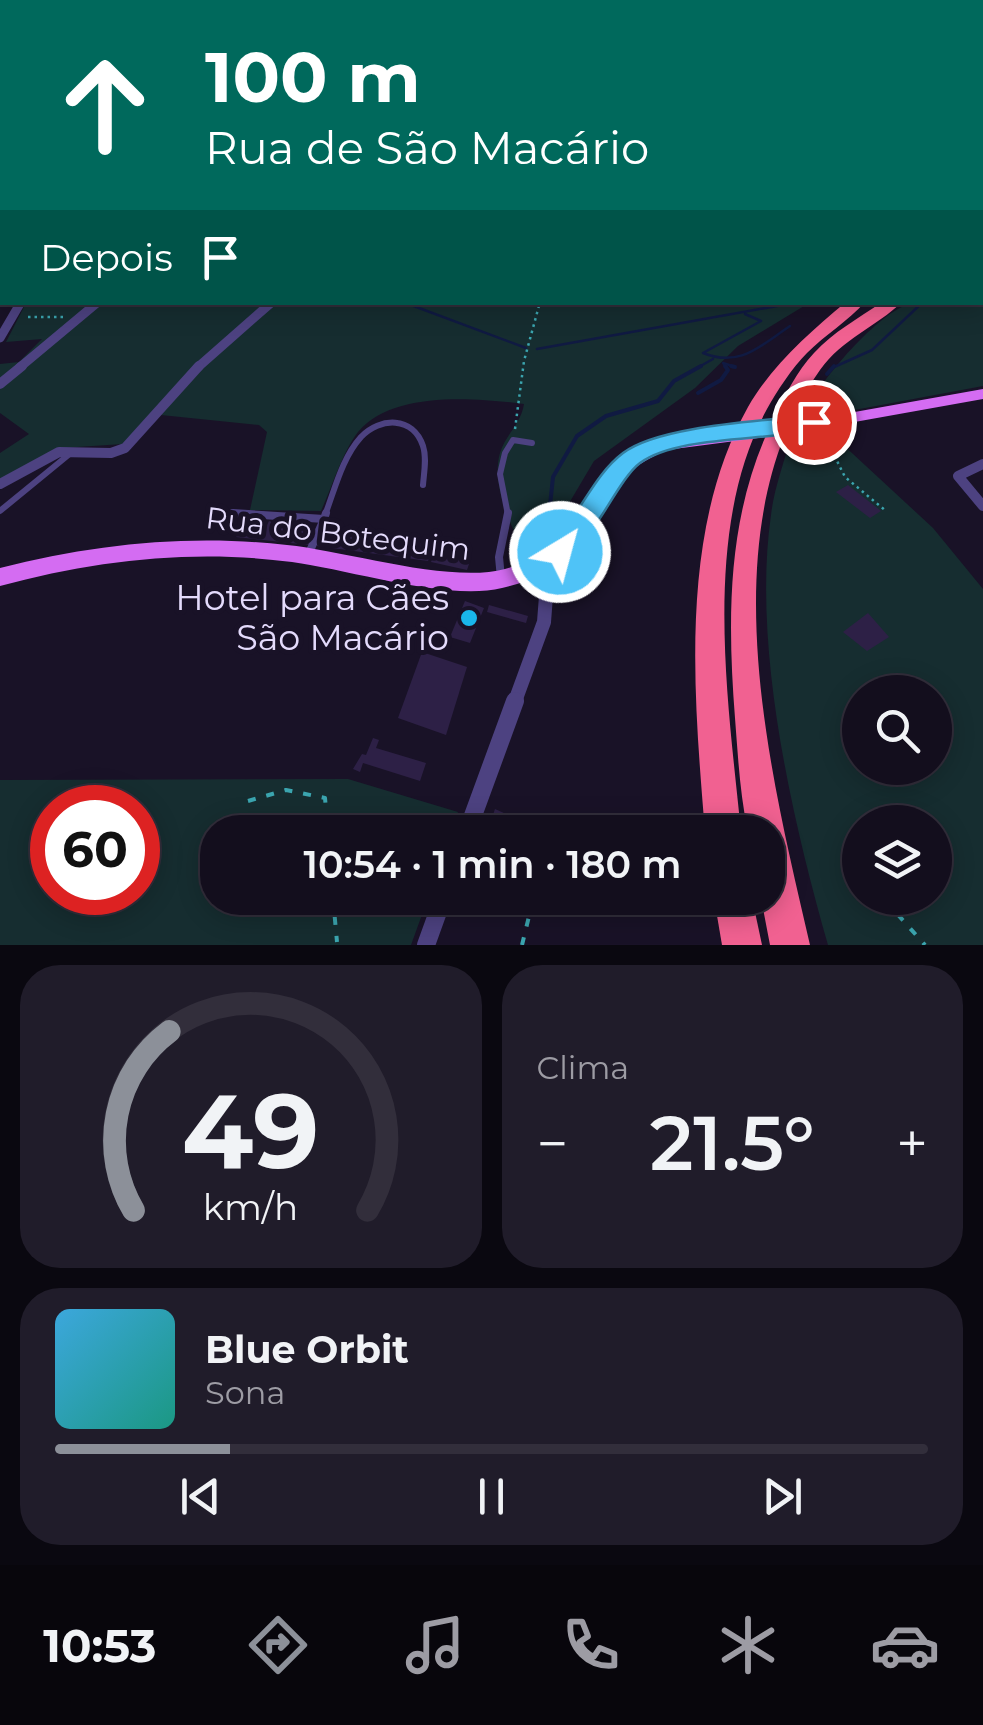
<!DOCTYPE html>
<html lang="pt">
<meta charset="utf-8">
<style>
:root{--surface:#130e1d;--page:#201c2a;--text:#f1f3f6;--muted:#9d9ca4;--line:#322e3b;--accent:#8c9099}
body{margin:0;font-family:Montserrat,sans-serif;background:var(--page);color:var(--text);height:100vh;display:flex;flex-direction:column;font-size:38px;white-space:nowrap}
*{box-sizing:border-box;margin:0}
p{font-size:32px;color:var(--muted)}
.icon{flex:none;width:55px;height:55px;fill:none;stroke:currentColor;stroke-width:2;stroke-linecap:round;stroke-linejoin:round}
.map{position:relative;height:945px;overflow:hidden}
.panel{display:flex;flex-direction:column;gap:20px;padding:20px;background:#0a0810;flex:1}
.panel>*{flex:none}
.guide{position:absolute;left:0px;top:0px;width:985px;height:305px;box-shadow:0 5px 25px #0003,0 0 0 2px var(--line);background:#00695c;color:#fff;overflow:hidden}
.controls{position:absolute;left:842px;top:675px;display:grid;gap:20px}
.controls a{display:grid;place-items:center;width:110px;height:110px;border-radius:50%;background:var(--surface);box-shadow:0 5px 25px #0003,0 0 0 2px var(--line);font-size:50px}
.speed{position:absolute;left:30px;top:785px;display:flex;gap:20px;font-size:50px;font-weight:700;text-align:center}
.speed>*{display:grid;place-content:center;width:130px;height:130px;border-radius:50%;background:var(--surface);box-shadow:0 5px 25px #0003,0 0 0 2px var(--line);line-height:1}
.speed .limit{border:15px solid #d22;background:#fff;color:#111}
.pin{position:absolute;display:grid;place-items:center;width:85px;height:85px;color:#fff;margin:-42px;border:5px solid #fff;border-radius:50%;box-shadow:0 2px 10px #0007}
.me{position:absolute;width:110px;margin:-55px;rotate:37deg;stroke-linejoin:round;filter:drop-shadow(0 0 8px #0008)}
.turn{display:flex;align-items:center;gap:35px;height:210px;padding:0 40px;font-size:45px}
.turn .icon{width:130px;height:130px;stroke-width:2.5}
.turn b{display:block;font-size:70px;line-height:85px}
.then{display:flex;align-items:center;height:95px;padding:0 40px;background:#0003;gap:20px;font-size:38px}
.big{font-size:75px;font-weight:600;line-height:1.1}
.panel .tile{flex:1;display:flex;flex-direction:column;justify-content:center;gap:15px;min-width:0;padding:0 35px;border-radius:40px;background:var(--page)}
.panel .dial{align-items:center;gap:0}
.dial svg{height:260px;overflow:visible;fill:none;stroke:var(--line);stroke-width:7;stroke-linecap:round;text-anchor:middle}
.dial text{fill:var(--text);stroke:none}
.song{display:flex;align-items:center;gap:30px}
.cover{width:120px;height:120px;border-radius:15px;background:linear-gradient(135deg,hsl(200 70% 55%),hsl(170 70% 35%))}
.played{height:10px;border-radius:5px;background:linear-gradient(90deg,var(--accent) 20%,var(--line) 20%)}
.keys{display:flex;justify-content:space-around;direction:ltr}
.heat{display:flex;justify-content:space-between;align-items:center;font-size:55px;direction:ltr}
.panel .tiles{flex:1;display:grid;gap:20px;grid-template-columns:1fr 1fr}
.tile:last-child{grid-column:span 2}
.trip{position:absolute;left:200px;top:815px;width:585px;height:100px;border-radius:40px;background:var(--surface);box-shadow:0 5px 25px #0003,0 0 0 2px var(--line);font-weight:600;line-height:100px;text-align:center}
.menu{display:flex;height:160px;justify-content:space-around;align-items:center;background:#08060c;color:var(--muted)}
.menu .icon{width:70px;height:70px}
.menu .active{color:var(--accent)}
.menu b{font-size:45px;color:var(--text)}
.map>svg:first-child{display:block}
.green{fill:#162d30;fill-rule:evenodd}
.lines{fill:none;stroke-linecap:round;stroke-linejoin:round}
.stream-far2{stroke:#101a42;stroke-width:2.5}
.stream-far1{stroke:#101a42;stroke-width:4}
.stream{stroke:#101a42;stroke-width:5}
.building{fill:#2d2046}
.path-far1{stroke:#3ba5af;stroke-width:2.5;stroke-dasharray:2.5 4;stroke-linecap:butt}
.path{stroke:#3ba5af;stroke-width:4;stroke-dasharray:8 11;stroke-linecap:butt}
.lane-far1{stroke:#4d4281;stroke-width:6}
.lane{stroke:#4d4281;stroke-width:8}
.street-far3{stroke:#4d4281;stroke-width:9}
.street-far2{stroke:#4d4281;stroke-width:10}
.street-far1{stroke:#4d4281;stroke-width:14}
.street{stroke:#4d4281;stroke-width:18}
.primary{fill:#d46cf2;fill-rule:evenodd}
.highway{fill:#f16191;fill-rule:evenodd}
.primary-bridge{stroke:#d46cf2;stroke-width:16}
.route{fill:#4fc3f7;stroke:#337fa1;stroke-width:2.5}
.poi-dot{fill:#19b6ea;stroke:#191227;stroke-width:4}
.labels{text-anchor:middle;stroke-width:10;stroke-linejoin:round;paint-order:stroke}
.street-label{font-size:30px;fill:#e4dbfc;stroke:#191227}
.near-poi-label{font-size:35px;fill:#e4dbfc;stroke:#191227;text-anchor:end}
</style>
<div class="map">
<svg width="983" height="945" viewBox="0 0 983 945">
<rect width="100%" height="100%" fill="#191227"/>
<g class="green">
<path d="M 983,263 L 983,386 L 849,411 L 806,412 C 819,381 879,311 912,303 C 933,297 961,303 982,302 Z"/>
<path d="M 26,303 L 269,303 L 123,444 L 62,448 L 0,482 L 0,453 L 29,434 L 0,413 L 0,364 L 19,362 L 42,339 L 6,342 Z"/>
<path d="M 275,303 L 809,303 L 738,346 L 695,388 L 594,461 L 552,532 L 523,551 C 510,523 491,484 500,453 C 506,434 521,424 524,404 C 477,398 392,390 358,432 C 342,453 332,487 321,511 L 250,510 L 267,432 L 259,425 L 161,415 L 202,367 Z"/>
<path d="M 826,429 L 933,528 L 983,589 L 983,945 L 828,945 C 792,819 752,646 771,515 C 774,488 785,460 792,433 ZM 860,692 L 935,692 L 935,768 L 860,768 ZM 860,822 L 935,822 L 935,898 L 860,898 Z"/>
<path d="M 348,779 L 458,812 L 451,832 L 218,832 L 218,898 L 428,898 L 411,945 L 0,945 L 0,780 ZM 52,808 L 138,808 L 138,892 L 52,892 Z"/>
</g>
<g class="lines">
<g class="stream-far2">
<path d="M 403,302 L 526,348"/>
<path d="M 745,314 L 761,321 L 703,353 C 740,368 760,346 790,326"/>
<path d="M 537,349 L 799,302"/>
<path d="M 697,368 L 713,359"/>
<path d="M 727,368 L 723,363 L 735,367"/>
<path d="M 832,368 L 872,350 L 923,302"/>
</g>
<g class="stream-far1">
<path d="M 731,366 L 735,367"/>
<path d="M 827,374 L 834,366"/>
<path d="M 698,393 L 721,380 L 728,370 L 725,366"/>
<path d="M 549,515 L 553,477 L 577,436 L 606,416 L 658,401 L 674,381 L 701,366"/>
</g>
<path class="stream" d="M 548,524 L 549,513"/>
</g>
<g class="building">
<path d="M 848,485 L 881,511 L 870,518 L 836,492 Z"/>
<path d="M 269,521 L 285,527 L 291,522 L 289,528 L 302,529 L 308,524 L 306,530 L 315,531 L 309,545 L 236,537 L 244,523 L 267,525 Z"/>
<path d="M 326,524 L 330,524 L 327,531 L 353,530 L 351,534 L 379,538 L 381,533 L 392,535 L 389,544 L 400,546 L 405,536 L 413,537 L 412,542 L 467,549 L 466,554 L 471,558 L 467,570 L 431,562 L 437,546 L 433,546 L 428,561 L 317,546 Z"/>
<path d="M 465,601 L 484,608 L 470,643 L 450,637 Z"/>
<path d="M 489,605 L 528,616 L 526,623 L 487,612 Z"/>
<path d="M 868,613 L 889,637 L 867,651 L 843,632 Z"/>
<path d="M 422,652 L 467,667 L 446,735 L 398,718 Z"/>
<path d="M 373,738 L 379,740 L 376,748 L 426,763 L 420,781 L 363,763 L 360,772 L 353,769 L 362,754 L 366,755 Z"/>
<path d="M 495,809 L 526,823 L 524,832 L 487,832 Z"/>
</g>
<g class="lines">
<g class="path-far1">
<path d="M 28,317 L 64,317"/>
<path d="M 515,429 L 524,361 L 540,302"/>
<path d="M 847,435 L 833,453 L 845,477 L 886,511"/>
</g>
<g class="path">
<path d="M 248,801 L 286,790 L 325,798 L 328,832"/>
<path d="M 895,822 L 896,814"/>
<path d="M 333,898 L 337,942"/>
<path d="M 889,898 L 892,908 L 925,945"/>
<path d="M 522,945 L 533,900"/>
</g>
<g class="lane-far1">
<path d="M 0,511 L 72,452"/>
<path d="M 233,513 L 267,515"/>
<path d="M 325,515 C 335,489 342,458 361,437 C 380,417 413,416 423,446 C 427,458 424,472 423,485"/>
<path d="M 508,515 L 500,474 L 505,453 L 513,440 L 532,443"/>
</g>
<g class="lane">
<path d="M 233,513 L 324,519 L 309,553"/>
<path d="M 324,519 L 326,513"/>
<path d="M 501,578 L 499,557 L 508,513"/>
</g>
<g class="street-far3">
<path d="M 0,338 L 21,302"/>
<path d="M 19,368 L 98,302"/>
<path d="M 197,368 L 272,302"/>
</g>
<g class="street-far2">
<path d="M 0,384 L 22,366"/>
<path d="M 983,464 L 958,476 L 983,506"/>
<path d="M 0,484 L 59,452 L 111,453 L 125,448 L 199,366"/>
</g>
<path class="street-far1" d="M 514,704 L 544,622 L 546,596 L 535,567"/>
<g class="street">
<path d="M 467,832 L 515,701"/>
<path d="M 426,945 L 443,898"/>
</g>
<g class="primary">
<path d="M 983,389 L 983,399 L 849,423 L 841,418 L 849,413 Z"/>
<path d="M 673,435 L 679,437 L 681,441 L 679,445 C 660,453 642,460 627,475 C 578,522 582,570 502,588 C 447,601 351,570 292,562 C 193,549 96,560 0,586 L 0,568 C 95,544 189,534 287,545 C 347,551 450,584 505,569 C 561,554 576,503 613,467 C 630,450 651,442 673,435 Z"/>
</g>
<g class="highway">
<rect x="982" y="228" width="1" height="8"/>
<rect x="982" y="247" width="1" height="8"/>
<path d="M 846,302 L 865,302 C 848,321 825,335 807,353 C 792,368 777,391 767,409 C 701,530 728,700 741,832 L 705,832 C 694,695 678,532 748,407 C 773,364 809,333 846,302 Z"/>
<path d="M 882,302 L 902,302 C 876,327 842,339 820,370 C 707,529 770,771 810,945 L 770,945 L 761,898 L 768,898 L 768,832 L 748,832 C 740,795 738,757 735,718 C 727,614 727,513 774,418 C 785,395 797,371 814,353 C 833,332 859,318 882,302 Z"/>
<path d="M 714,898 L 752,898 L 762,945 L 722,945 Z"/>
</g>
<path class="primary-bridge" d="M 673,441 L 849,418"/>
</g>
<linearGradient id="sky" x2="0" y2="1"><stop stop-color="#0e0a15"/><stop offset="0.55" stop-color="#383952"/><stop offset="1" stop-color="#383952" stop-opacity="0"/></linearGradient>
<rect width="983" height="296" fill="url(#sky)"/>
<path class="route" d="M 814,415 L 824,422 L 821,428 C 772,442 680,434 640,463 C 614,482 582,570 551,559 L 547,552 C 554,538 567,527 575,514 C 590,492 602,469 623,453 C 660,425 766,421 814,415 Z"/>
<circle class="poi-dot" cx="469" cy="618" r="10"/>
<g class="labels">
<g class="street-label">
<text transform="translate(338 534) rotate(7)" y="10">Rua do Botequim</text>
</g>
<g class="near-poi-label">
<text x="449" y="610">Hotel para Cães<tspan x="449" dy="40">São Macário</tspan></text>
</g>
</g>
</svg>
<div class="controls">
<a><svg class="icon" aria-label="search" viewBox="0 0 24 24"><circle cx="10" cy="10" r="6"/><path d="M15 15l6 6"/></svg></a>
<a><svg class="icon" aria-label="layers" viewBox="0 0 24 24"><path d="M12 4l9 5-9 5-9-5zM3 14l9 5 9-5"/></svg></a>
</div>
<div class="speed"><div class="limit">60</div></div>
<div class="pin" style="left:814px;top:422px;background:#d93025"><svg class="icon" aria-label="arrive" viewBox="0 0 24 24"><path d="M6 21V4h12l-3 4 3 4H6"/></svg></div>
<svg class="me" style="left:560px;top:552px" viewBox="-20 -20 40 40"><circle r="17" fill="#4fc3f7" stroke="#fff" stroke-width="3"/><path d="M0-11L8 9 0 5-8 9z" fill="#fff"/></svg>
<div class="trip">10:54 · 1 min · 180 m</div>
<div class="guide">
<div class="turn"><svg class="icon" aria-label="ahead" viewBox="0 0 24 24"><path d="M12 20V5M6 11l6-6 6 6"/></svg><div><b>100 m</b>Rua de São Macário</div></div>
<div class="then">Depois<svg class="icon" aria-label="arrive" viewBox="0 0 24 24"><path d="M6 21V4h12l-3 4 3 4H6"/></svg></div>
</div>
</div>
<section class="panel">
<div class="tiles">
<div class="tile dial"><svg viewBox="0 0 100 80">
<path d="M14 69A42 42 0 1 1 86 69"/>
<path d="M14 69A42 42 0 0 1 25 14" stroke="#8c9099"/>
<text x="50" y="56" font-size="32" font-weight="700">49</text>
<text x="50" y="72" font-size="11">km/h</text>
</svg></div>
<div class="tile"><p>Clima</p>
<div class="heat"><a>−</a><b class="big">21.5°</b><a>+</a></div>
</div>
<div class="tile">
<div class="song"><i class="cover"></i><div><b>Blue Orbit</b><p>Sona</p></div></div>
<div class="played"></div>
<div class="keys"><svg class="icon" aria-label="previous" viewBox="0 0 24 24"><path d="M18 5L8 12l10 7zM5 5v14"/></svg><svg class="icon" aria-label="pause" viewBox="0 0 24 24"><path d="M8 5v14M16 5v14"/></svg><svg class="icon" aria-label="next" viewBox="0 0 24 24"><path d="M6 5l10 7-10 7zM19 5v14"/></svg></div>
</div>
</div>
</section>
<nav class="menu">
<b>10:53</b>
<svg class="icon active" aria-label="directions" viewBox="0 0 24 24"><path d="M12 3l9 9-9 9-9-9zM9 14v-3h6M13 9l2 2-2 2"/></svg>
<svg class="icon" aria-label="music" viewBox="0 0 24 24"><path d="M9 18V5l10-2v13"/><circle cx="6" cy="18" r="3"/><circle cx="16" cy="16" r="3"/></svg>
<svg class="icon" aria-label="phone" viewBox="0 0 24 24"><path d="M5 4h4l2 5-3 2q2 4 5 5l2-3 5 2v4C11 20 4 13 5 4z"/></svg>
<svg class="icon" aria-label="climate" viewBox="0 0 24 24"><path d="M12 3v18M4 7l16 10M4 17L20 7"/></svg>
<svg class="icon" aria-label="car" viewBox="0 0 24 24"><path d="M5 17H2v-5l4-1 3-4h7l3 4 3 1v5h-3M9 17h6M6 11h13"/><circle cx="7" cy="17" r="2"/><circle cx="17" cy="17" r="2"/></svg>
</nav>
